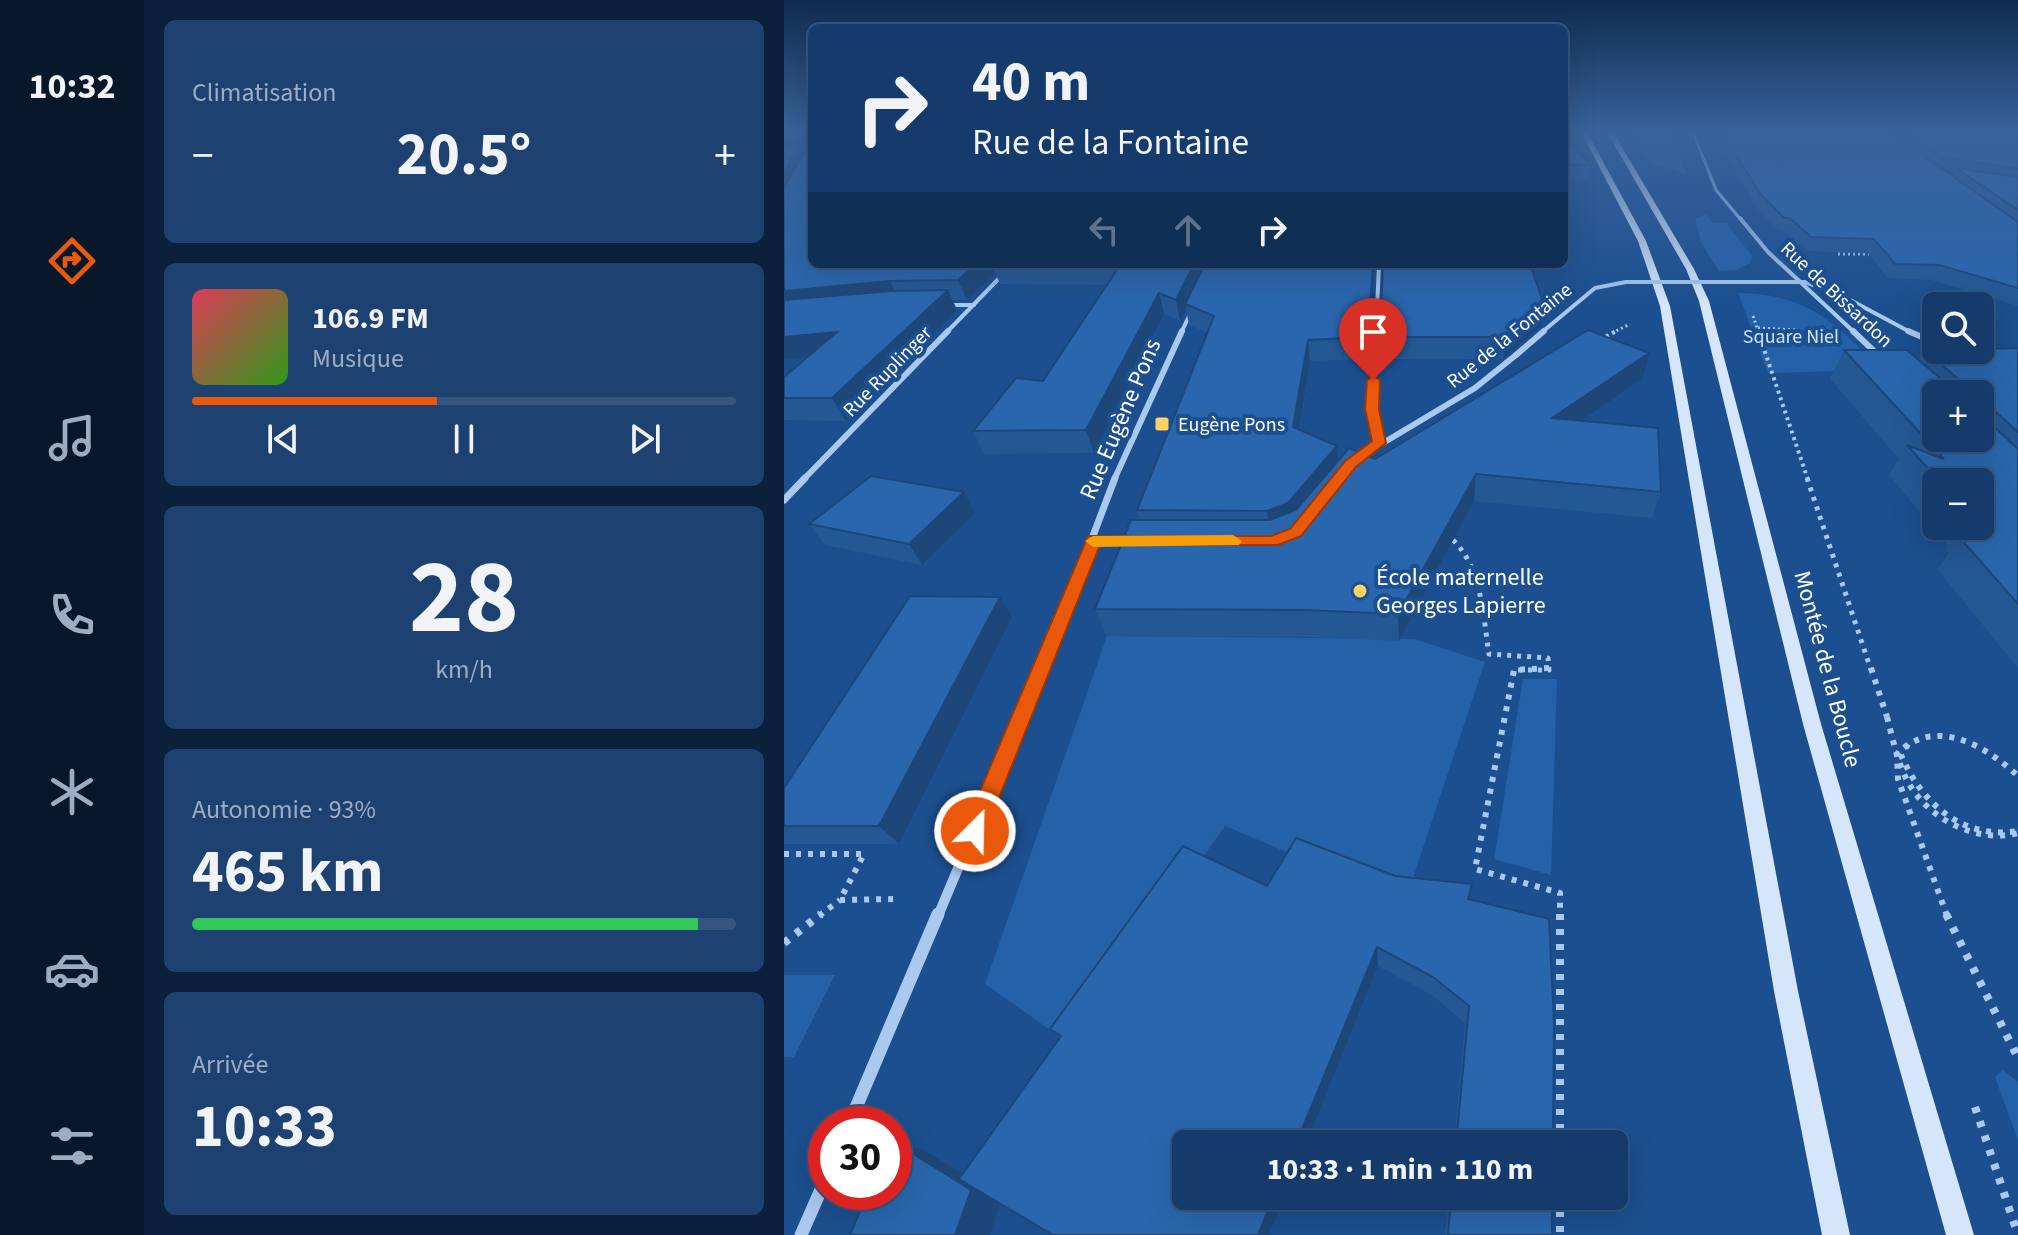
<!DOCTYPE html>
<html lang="fr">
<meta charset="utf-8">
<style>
:root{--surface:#143b6b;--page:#1d4271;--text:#f1f3f6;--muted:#9dadc1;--line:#33557e;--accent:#ea580c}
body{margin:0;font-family:"Source Sans 3",sans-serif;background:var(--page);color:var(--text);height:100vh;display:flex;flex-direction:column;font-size:30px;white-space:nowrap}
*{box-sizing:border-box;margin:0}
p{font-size:26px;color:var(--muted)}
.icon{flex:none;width:44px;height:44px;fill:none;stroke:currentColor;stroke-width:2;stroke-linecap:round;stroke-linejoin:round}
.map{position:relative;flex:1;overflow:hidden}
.panel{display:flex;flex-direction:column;gap:20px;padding:20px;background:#0b203b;width:640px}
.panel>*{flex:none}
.top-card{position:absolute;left:24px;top:24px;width:760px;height:244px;border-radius:12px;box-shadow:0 8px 32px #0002,0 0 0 2px var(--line);background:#143b6b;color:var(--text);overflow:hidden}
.fabs{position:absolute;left:1138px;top:292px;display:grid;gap:16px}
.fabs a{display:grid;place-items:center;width:72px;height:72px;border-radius:12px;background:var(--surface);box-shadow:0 8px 32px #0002,0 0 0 2px var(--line);font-size:40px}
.speed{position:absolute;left:24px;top:1106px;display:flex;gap:16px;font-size:40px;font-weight:700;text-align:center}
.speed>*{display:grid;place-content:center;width:104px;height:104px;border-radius:50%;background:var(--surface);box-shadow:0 8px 32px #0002,0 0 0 2px var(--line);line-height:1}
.speed .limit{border:12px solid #d22;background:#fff;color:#111}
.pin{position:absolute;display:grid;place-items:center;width:68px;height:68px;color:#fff;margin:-82px -34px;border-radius:50% 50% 50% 0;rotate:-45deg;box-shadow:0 0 8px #0007}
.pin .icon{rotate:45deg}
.me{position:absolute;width:88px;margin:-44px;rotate:23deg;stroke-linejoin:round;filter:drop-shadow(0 0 6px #0008)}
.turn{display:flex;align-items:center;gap:28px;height:168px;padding:0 32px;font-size:36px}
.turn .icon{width:104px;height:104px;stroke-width:2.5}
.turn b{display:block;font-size:56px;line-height:68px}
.lanes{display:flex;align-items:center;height:76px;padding:0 32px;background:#0003;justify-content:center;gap:40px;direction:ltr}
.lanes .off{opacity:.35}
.big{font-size:60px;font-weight:700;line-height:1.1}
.panel .tile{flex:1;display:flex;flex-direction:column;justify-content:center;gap:12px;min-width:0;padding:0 28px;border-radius:12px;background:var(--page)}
.panel .dial{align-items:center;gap:0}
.dial b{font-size:104px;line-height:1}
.song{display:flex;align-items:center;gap:24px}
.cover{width:96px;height:96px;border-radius:12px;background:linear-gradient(135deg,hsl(350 70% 55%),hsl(110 70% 35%))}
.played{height:8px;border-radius:4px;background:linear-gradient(90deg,var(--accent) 45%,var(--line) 45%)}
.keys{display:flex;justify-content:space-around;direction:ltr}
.heat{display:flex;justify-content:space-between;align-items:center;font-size:44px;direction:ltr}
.charge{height:12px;border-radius:6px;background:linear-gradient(90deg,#34c759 93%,var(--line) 0)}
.trip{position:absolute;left:388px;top:1130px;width:456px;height:80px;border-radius:12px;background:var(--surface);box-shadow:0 8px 32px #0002,0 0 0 2px var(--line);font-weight:700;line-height:80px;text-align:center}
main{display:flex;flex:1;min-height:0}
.tabs{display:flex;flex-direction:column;width:144px;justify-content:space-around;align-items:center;background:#08182b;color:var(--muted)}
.tabs .icon{width:56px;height:56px}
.tabs .current{color:var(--accent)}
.tabs b{font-size:36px;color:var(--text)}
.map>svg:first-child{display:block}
.green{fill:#2461a8}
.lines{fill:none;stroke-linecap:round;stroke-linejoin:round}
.path-far4{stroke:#a9c9ee;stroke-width:3;stroke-dasharray:2 3;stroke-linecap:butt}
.path-far3{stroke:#a9c9ee;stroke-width:4;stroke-dasharray:3 4;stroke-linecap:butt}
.path-far2{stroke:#a9c9ee;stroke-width:5;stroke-dasharray:4 6;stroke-linecap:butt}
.path-far1{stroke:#a9c9ee;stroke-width:6;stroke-dasharray:5 7;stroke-linecap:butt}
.path{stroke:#a9c9ee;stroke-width:8;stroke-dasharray:6 9;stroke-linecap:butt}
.street-far5{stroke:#a9c9ee;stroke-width:3}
.street-far4{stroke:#a9c9ee;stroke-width:4}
.street-far3{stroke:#a9c9ee;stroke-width:6}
.street-far2{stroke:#a9c9ee;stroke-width:7}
.street-far1{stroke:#a9c9ee;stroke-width:10}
.street{stroke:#a9c9ee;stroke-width:13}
.secondary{fill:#d6e6fa;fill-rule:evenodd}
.path-bridge{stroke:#a9c9ee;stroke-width:6;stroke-dasharray:5 7;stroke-linecap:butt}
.street-bridge-far1{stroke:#a9c9ee;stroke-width:4}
.street-bridge{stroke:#a9c9ee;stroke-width:6}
.wall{fill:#245895;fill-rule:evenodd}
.shaded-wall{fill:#1d4779}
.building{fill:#2a66ad;stroke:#1d4779;stroke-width:2}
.route{fill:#ea580c;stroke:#983908;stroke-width:2}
.slow{fill:#f59e0b}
.poi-dot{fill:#ffd166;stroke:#1b4f8f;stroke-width:3}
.labels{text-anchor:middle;stroke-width:8;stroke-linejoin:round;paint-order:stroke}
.far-street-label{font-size:20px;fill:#fff;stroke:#1b4f8f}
.far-park-label{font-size:20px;fill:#cfe3fa;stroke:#1b4f8f}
.far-poi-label{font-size:20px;fill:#fff;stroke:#1b4f8f;text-anchor:start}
.street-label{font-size:24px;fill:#fff;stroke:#1b4f8f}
.poi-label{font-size:24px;fill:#fff;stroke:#1b4f8f;text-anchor:start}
</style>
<main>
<nav class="tabs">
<b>10:32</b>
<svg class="icon current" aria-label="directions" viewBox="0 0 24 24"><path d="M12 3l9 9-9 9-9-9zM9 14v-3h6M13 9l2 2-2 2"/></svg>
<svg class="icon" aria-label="music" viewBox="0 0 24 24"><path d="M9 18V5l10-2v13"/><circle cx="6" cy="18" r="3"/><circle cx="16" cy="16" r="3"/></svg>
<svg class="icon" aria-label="phone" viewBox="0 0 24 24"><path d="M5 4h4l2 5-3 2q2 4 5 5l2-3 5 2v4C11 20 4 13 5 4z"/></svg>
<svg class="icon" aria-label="climate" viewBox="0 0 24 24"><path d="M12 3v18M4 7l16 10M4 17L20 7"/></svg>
<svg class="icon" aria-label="car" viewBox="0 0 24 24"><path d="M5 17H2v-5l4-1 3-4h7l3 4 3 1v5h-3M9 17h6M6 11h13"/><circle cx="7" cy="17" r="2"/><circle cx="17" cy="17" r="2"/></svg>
<svg class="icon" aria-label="filters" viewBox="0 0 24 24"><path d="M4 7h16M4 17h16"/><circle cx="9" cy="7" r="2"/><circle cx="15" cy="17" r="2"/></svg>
</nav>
<section class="panel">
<div class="tile"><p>Climatisation</p>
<div class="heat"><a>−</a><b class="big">20.5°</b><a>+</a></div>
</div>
<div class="tile">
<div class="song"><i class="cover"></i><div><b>106.9 FM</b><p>Musique</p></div></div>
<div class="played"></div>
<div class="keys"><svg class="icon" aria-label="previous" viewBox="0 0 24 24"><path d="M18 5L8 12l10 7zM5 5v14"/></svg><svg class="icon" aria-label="pause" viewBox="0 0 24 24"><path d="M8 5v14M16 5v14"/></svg><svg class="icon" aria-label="next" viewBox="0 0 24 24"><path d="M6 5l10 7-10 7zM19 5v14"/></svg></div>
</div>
<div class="tile dial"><b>28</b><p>km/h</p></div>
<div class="tile"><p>Autonomie · 93%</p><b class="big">465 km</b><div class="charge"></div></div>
<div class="tile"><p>Arrivée</p><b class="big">10:33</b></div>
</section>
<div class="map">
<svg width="1234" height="1235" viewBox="0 0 1234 1235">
<rect width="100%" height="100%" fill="#1b4f8f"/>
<g class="green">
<path d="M 848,132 L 884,132 L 903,174 L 867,164 Z"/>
<path d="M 922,214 L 929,223 L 942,223 L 968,256 L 966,263 L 953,270 L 935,271 L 917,242 L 911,219 Z"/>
<path d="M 954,293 C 1025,294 1051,323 1098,370 L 984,373 Z"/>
<path d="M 323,636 L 630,639 L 701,662 L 621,902 L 441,826 L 286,1044 L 201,984 Z"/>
<path d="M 739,679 L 773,679 L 767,875 L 710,859 Z"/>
<path d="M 0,975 L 51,975 L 10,1057 L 0,1057 Z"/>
<path d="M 1219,1070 L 1234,1082 L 1234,1140 L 1211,1077 Z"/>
</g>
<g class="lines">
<g class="path-far4">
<path d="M 1054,254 L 1085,254"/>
<path d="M 969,316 L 975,333"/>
<path d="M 974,328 L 1013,330"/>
<path d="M 828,333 L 846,324"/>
</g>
<g class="path-far3">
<path d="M 974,331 L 1024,480"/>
<path d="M 816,340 L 832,331"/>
</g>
<g class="path-far2">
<path d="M 1023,478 L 1087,670"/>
<path d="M 669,540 C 698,568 699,616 705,654 L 764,658 L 765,670 L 730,670"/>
</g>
<g class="path-far1">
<path d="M 765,668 L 730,670 L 691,869 L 776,893 L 776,916"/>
<path d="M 1087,668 L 1103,717"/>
<path d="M 1124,744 L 1117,755 C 1138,804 1179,840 1234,831"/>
<path d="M 0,854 L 80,854 L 56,900 L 113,899"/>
<path d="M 35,916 L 56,900"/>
<path d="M 1163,916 L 1114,779 L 1113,754 C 1150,716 1201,745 1234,776"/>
</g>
<g class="path">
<path d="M 776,914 L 776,1144"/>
<path d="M 1162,914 L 1234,1058"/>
<path d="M 0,943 L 37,914"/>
<path d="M 1191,1107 L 1234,1235"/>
<path d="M 776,1196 L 776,1235"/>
</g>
<path class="street-far5" d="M 909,132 L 932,190 L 957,220"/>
<g class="street-far4">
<path d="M 956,218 L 984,252 L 1071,333"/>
<path d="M 958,282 L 1021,282 L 1055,294 L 1128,333"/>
<path d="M 163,305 L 190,305"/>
<path d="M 162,333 L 229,264"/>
<path d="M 397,333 L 407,312"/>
<path d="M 592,333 L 595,264"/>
</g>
<g class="street-far3">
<path d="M 592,331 L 588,409 L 595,443"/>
<path d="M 1069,331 L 1094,355"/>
<path d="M 1124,331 L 1152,343"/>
<path d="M 574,458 L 691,388 L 732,355"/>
<path d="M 19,480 L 164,331"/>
<path d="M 330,480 L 398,331"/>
</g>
<g class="street-far2">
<path d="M 0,500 L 21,478"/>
<path d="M 310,540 L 349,540"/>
<path d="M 258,670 L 331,478"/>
</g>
<path class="street-far1" d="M 154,916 L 258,668"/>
<g class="street">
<path d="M 65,1124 L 154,914"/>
<path d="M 17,1235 L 42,1178"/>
</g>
<g class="secondary">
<path d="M 797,132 L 803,132 L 862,241 L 886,306 L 1014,991 L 1066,1235 L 1038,1235 L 990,991 L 876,306 L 854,241 Z"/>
<path d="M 823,132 L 829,132 L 910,269 L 925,301 L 1037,724 L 1190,1235 L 1162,1235 L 1019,724 L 915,301 L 902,269 Z"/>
</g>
<path class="path-bridge" d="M 1103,717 C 1109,739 1113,762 1124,782 C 1144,819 1193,844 1234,833"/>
<path class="street-bridge-far1" d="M 757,333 L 811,288 L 842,282 L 958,282"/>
<path class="street-bridge" d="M 732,355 L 760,331"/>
</g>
<g class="wall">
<path d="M 0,132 L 22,132 L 28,264 L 591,264 L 585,359 L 526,361 L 516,430 L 553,446 L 554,460 L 591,459 L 865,353 L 859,378 L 797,421 L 877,492 L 868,518 L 690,501 L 615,641 L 524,637 L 323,636 L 311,609 L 356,520 L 353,510 L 424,333 L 405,325 L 402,309 L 396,321 L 380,314 L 310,453 L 200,454 L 189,431 L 259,381 L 323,285 L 216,284 L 212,274 L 183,300 L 168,300 L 173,310 L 62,421 L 0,420 L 0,377 L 23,358 L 0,360 Z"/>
<path d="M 929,132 L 1234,132 L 1234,306 L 1148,280 L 1104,278 L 1084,253 L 1022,251 L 1001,231 L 995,231 L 973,208 ZM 1159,170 L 1170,172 L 1168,176 Z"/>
<path d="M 780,136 L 806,165 L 803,181 L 780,182 Z"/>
<path d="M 757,326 L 719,359 L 597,359 L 596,337 Z"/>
<path d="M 1234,348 L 1234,668 L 1153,569 L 1165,553 L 1162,550 L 1164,546 L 1105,475 L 1115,459 L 1046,379 L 1060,350 L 1135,360 L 1140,349 ZM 1196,394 L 1196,438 L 1152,438 ZM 1152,482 L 1196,482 L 1196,526 L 1152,526 Z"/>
<path d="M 191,513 L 138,565 L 41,545 L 25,524 Z"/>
<path d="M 228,617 L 115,844 L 0,844 L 0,788 Z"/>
<path d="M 611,876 L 686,899 L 769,1144 L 670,1144 L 681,1023 L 648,995 L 594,966 L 522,1144 L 402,1144 L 402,1196 L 501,1196 L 485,1235 L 269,1235 L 216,1204 L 206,1235 L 140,1150 L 179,1174 L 276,1037 L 266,1029 L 483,886 Z"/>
<path d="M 665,1196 L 768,1196 L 768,1235 L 661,1235 Z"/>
</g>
<g class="shaded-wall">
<path d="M 16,132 L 22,132 L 28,153 L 19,153 L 23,161 L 0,206 L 0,139 Z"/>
<path d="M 193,264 L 224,264 L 208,265 L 212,274 L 183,300 L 174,280 Z"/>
<path d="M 410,264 L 423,264 L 401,304 L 402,309 L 396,321 L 392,300 Z"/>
<path d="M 589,264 L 591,264 L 585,359 L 584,337 Z"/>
<path d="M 106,281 L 117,301 L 0,313 L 0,291 Z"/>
<path d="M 164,290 L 173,310 L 62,421 L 48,398 Z"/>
<path d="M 375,293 L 380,314 L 310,453 L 302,430 Z"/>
<path d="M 760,305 L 757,326 L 719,359 L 721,337 Z"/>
<path d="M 53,332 L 65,353 L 0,360 L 0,337 Z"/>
<path d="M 524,340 L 526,361 L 512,450 L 509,427 Z"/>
<path d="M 865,353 L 859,378 L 764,444 L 768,418 Z"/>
<path d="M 553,446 L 555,469 L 487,534 L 483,511 Z"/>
<path d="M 692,474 L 690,501 L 615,641 L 614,614 Z"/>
<path d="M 180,492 L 191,513 L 138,565 L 125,544 Z"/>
<path d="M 216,597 L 228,617 L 115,844 L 95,826 Z"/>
<path d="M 593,947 L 594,966 L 522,1144 L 512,1144 Z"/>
<path d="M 110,1141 L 140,1150 L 218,1198 L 206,1235 L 171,1235 Z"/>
<path d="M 490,1196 L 501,1196 L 485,1235 L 474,1235 Z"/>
</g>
<g class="building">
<path d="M 0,132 L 16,132 L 22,134 L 23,132 L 28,132 L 28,264 L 193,264 L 174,280 L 106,281 L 0,291 L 0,188 L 24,147 L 23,137 L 0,139 Z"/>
<path d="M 938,132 L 1106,132 L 1234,222 L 1234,288 L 1155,265 L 1111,264 L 1090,239 L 1027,237 L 1006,218 L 1000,218 L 977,195 Z"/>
<path d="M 1121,132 L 1234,132 L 1234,169 L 1158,157 Z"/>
<path d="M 780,136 L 806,165 L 780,165 Z"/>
<path d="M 15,145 L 0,171 L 0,146 Z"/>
<path d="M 1172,168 L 1234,177 L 1234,210 Z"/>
<path d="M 209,264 L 410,264 L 392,300 L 375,293 L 302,430 L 189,431 L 232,378 L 259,381 L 336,265 Z"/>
<path d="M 421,264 L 589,264 L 584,337 L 524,340 L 509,427 L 553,446 L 504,503 L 483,511 L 353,510 L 430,316 L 401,304 Z"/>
<path d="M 599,264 L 746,264 L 760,305 L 721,337 L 596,337 Z"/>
<path d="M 164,290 L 48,398 L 0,398 L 0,377 L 53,332 L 0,337 L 0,300 L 107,291 Z"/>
<path d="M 804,330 L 865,353 L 768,418 L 874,428 L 877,492 L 692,474 L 614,614 L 520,610 L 311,609 L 347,520 L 486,520 L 512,510 L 565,448 L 591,459 Z"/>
<path d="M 1234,348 L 1234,432 L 1203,404 L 1196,404 L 1196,394 L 1152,394 L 1152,438 L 1196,438 L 1196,414 L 1234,449 L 1234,604 L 1176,538 L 1202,538 L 1191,526 L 1196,526 L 1196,482 L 1156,482 L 1123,445 L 1160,459 L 1060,350 L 1123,350 L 1169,389 L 1175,386 L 1174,379 L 1140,349 L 1196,350 L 1196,349 Z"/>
<path d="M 87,476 L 180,492 L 125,544 L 25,524 Z"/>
<path d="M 126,596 L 216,597 L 95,826 L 0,826 L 0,788 Z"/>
<path d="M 512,838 L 611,876 L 688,884 L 684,899 L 765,919 L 770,1023 L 769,1144 L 672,1144 L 685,1006 L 649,977 L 593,947 L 512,1144 L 402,1144 L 402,1196 L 490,1196 L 474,1235 L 269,1235 L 175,1179 L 277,1036 L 266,1029 L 399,846 L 483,886 Z"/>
<path d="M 110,1142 L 187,1190 L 171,1235 L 66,1235 L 84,1192 L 110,1192 Z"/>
<path d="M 667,1196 L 768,1196 L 768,1235 L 664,1235 Z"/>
</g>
<linearGradient id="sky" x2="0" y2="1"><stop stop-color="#0f2b4f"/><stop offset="0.43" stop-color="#39639b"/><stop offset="1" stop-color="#39639b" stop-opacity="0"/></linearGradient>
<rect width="1234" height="305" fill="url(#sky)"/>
<path class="route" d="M 589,376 L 596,380 L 595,409 L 602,443 L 572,467 L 517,536 L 494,545 L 316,545 L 199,838 L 191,842 L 182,838 L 179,831 L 304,536 L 487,536 L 506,529 L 561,461 L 588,441 L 581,409 L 583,380 Z"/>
<path class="slow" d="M 449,535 L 458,541 L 455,545 L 309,547 L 301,541 L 309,536 Z"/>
<g class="poi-dot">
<rect x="370" y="416" width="16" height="16" rx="4"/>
<circle cx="576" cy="591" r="8"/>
</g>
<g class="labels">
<g class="far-street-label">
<text transform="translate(1053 294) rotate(43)" y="7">Rue de Bissardon</text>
<text transform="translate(725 335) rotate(-39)" y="7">Rue de la Fontaine</text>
<text transform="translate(103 371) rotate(-46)" y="7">Rue Ruplinger</text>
</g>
<g class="far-park-label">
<text x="1007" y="343">Square Niel</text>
</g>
<g class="far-poi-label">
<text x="394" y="431">Eugène Pons</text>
</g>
<g class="street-label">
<text transform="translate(336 419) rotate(-67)" y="8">Rue Eugène Pons</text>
<text transform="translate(1044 669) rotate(75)" y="8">Montée de la Boucle</text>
</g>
<g class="poi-label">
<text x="592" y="585">École maternelle<tspan x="592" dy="28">Georges Lapierre</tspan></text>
</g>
</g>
</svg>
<div class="fabs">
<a><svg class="icon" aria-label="search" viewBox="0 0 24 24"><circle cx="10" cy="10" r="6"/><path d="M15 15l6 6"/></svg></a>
<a>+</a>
<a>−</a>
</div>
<div class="speed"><div class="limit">30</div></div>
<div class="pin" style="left:589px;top:380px;background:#d93025"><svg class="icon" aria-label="arrive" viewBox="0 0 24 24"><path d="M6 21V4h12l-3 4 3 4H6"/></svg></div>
<svg class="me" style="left:191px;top:831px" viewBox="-20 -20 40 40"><circle r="17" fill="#ea580c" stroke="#fff" stroke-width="3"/><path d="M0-11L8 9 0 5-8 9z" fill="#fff"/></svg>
<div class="trip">10:33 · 1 min · 110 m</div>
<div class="top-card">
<div class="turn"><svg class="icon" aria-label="right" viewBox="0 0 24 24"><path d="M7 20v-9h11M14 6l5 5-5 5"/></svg><div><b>40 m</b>Rue de la Fontaine</div></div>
<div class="lanes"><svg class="icon off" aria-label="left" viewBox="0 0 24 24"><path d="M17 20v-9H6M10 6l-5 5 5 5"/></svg><svg class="icon off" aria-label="ahead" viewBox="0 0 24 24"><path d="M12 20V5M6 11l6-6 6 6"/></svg><svg class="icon" aria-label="right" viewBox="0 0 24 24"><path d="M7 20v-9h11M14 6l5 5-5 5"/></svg></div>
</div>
</div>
</main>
